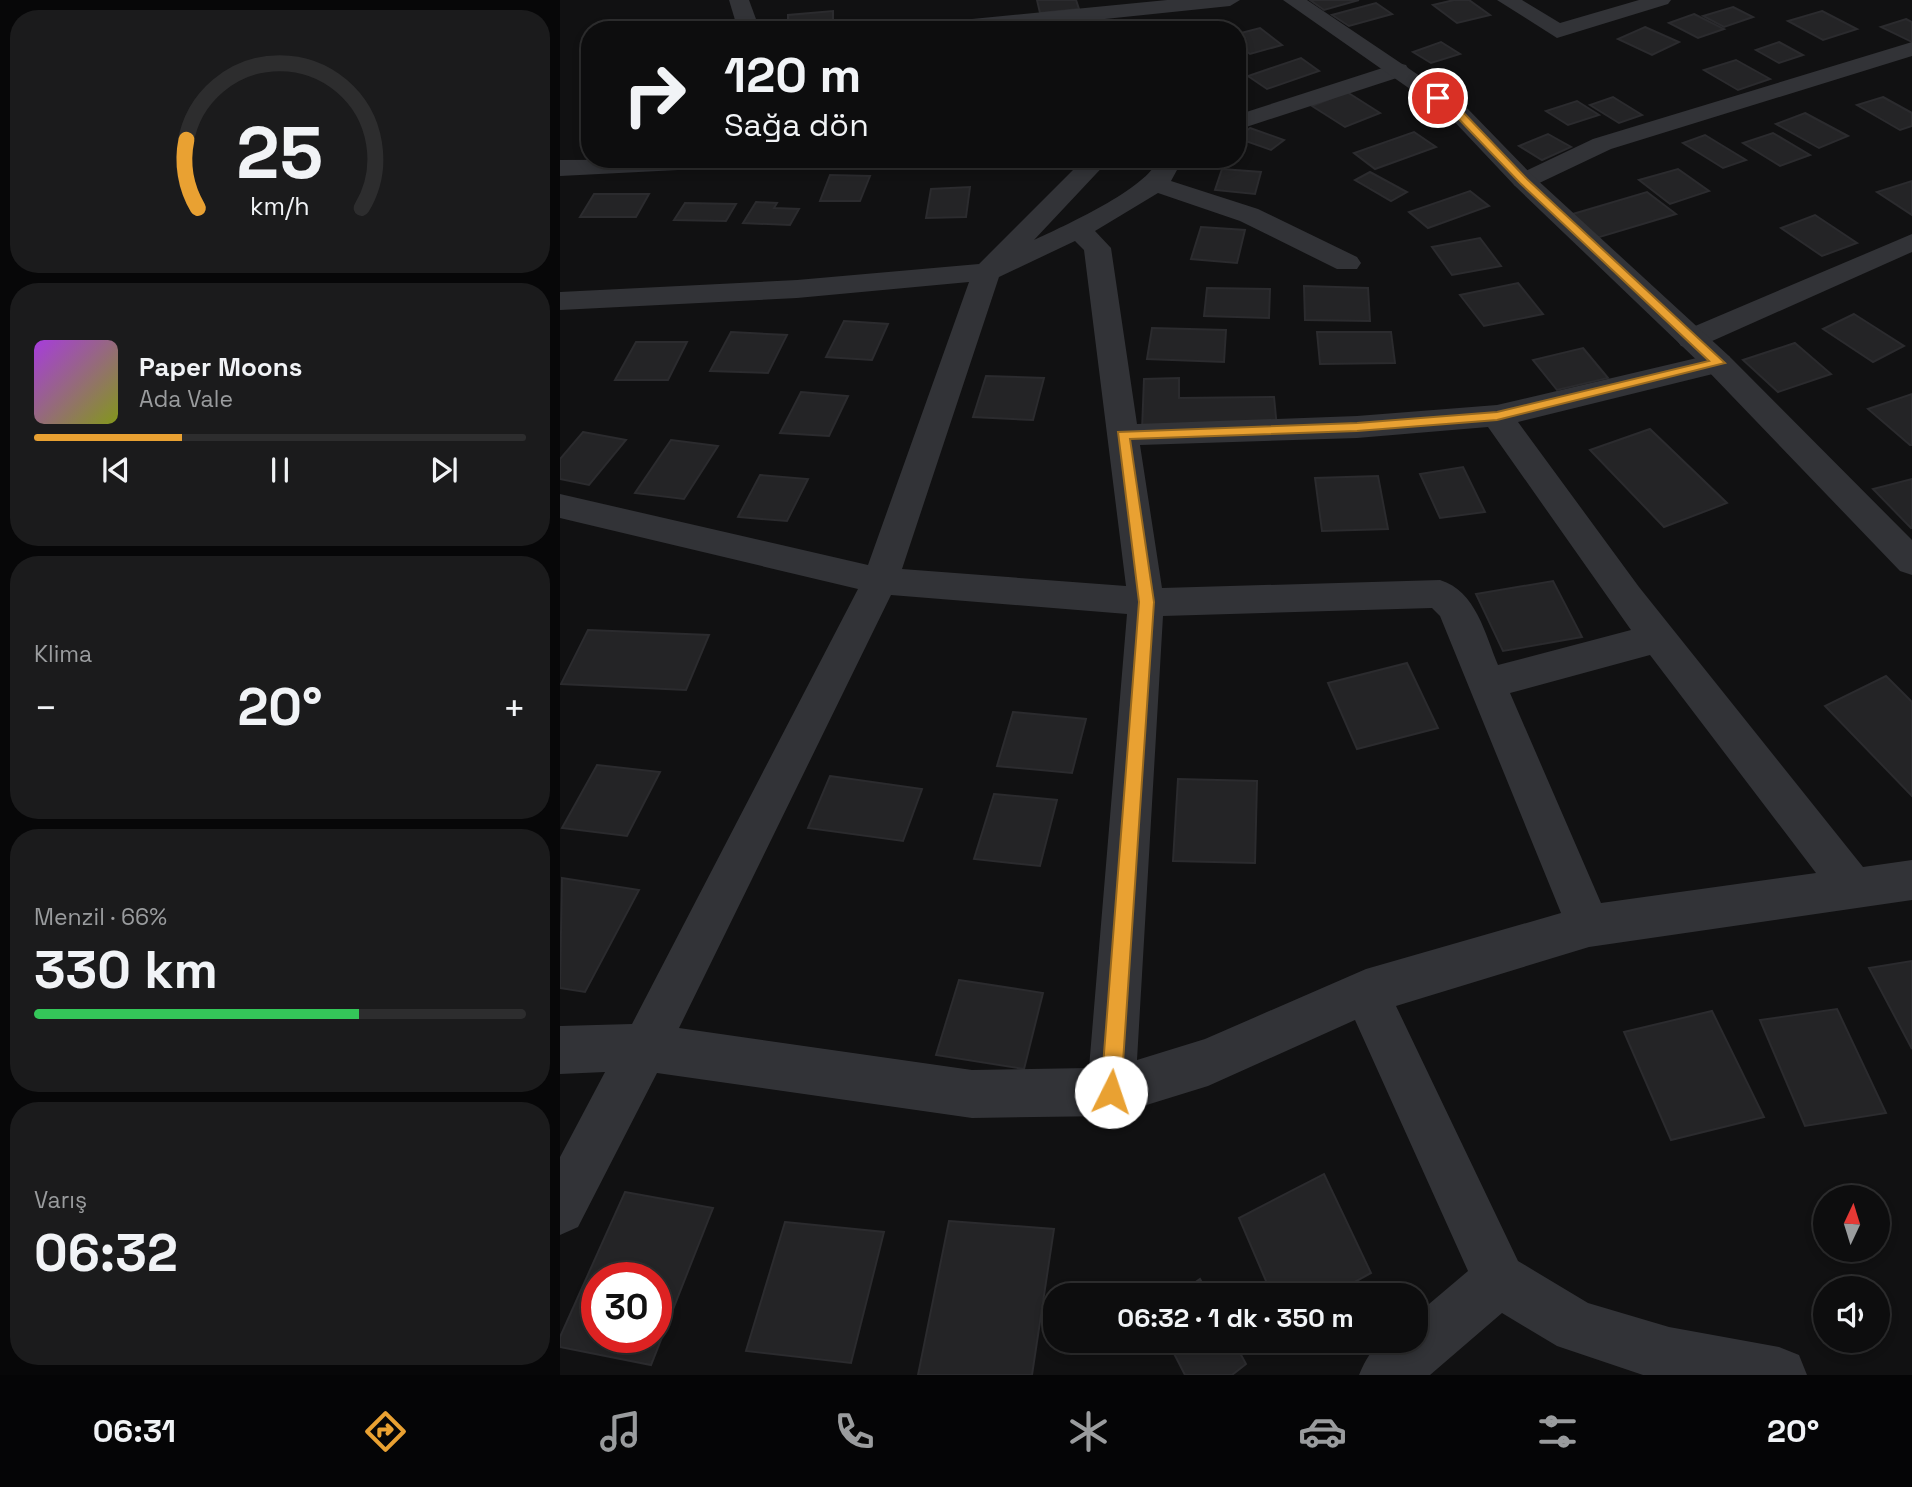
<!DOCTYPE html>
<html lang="tr">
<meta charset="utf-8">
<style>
:root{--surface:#0d0d0e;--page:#1b1b1c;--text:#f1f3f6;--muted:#9a9c9e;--line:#2d2d2e;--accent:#e9a132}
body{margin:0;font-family:"Space Grotesk",sans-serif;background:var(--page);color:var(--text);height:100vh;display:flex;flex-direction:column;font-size:26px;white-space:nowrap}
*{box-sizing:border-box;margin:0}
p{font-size:23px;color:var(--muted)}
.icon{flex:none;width:38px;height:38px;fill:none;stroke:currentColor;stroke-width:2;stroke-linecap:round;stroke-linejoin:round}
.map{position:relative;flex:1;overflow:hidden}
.panel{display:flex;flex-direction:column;gap:10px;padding:10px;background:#070708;width:560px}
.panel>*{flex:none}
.top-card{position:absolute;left:21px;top:21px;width:665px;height:147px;border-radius:28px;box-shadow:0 4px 10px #0003,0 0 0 2px var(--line);background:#0d0d0e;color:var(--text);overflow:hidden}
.needle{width:46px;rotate:4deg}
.controls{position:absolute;left:1253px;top:1185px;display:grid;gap:14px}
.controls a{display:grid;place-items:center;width:77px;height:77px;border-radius:50%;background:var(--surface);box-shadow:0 4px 10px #0003,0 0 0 2px var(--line);font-size:35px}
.speed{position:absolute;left:21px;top:1262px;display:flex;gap:14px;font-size:35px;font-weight:700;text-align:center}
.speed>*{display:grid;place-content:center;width:91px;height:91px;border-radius:50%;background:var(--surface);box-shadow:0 4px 10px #0003,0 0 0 2px var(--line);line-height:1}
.speed .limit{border:10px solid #d22;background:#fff;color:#111}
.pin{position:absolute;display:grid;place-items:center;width:60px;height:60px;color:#fff;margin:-30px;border:4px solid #fff;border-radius:50%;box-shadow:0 2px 7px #0007}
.me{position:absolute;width:77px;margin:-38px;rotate:4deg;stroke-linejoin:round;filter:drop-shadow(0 0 5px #0008)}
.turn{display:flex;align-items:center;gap:24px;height:147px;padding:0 28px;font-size:32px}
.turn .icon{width:91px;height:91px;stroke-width:2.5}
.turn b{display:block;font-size:49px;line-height:60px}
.big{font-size:52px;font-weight:700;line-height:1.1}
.panel .widget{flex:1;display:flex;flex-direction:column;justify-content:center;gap:10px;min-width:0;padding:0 24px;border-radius:28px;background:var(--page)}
.panel .dial{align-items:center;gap:0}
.dial svg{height:182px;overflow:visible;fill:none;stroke:var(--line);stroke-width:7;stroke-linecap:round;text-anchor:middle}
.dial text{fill:var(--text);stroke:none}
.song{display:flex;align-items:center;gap:21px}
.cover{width:84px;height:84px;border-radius:10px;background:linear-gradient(135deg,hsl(280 70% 55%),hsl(70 70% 35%))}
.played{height:7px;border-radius:4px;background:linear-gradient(90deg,var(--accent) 30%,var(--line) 30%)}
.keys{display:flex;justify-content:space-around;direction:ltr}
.heat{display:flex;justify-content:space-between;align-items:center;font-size:38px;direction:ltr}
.charge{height:10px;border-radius:5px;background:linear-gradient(90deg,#34c759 66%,var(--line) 0)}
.trip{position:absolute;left:483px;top:1283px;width:385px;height:70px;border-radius:28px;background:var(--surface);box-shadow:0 4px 10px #0003,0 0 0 2px var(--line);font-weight:700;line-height:70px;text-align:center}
.menu{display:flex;height:112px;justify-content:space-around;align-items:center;background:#050506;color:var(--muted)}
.menu .icon{width:49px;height:49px}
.menu .selected{color:var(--accent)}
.menu b{font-size:32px;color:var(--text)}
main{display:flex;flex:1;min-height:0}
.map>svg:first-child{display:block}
.building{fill:#242426;stroke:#2b2b2e;stroke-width:2;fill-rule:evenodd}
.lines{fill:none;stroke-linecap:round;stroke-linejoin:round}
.minor{fill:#323337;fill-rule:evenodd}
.tertiary{fill:#323337;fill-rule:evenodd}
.route{fill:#e9a132;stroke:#976920;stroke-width:2}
</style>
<main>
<section class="panel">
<div class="widget dial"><svg viewBox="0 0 100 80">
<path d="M14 69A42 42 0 1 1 86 69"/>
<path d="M14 69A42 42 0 0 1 9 39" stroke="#e9a132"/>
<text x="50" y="56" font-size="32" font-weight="700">25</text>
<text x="50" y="72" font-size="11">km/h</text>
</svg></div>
<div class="widget">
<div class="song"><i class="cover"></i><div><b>Paper Moons</b><p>Ada Vale</p></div></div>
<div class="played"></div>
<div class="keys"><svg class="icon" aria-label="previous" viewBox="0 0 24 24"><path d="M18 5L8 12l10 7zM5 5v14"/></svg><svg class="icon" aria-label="pause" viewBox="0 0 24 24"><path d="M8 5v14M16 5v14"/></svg><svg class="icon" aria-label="next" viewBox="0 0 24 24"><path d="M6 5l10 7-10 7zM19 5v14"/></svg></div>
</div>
<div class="widget"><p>Klima</p>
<div class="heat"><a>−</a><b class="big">20°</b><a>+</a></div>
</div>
<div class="widget"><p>Menzil · 66%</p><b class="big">330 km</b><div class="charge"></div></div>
<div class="widget"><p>Varış</p><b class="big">06:32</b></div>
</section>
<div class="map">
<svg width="1352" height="1375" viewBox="0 0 1352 1375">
<rect width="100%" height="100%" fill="#111112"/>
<g class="building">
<path d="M 477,0 L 516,0 L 519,9 L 480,13 Z"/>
<path d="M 750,0 L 799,0 L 764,10 Z"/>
<path d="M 894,0 L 909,0 L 930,15 L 897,23 L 873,5 Z"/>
<path d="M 816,3 L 832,14 L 789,26 L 772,15 Z"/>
<path d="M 1173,7 L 1193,17 L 1164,27 L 1143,16 Z"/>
<path d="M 273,11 L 273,30 L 228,30 L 228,15 Z"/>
<path d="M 1262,11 L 1297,29 L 1263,40 L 1228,21 Z"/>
<path d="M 1134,14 L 1164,29 L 1138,38 L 1109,23 Z"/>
<path d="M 1346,19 L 1352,22 L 1352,42 L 1321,27 Z"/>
<path d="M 1085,27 L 1119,42 L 1092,55 L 1058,39 Z"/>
<path d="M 700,28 L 722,45 L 690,54 L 677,44 L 677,34 Z"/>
<path d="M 881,42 L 900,54 L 871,63 L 853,52 Z"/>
<path d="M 1219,42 L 1243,55 L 1219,63 L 1196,50 Z"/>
<path d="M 741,58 L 759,71 L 707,89 L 688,76 Z"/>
<path d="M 1176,60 L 1210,79 L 1178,90 L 1144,70 Z"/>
<path d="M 787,92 L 820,113 L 785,127 L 752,106 Z"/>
<path d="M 1053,97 L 1082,115 L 1059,123 L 1030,105 Z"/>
<path d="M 1323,97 L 1352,113 L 1352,126 L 1340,130 L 1297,105 Z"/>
<path d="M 1017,101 L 1039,115 L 1008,125 L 986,111 Z"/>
<path d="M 1245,113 L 1288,136 L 1259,148 L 1216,124 Z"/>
<path d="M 690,128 L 724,140 L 711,150 L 677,138 Z"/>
<path d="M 854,132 L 876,147 L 815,169 L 794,153 Z"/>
<path d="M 1213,133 L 1250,155 L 1220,166 L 1183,143 Z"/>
<path d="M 988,134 L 1011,147 L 982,160 L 959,146 Z"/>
<path d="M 1145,135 L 1186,160 L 1163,168 L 1123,143 Z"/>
<path d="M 662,169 L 701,172 L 695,194 L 655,190 Z"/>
<path d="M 1118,169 L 1149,191 L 1110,204 L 1079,180 Z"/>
<path d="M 810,172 L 847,192 L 831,201 L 795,180 Z"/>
<path d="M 270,175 L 310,176 L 300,201 L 260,201 Z"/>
<path d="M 1352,181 L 1352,215 L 1317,192 Z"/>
<path d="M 410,187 L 406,217 L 366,218 L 371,189 Z"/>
<path d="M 910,191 L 929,206 L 868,228 L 849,212 Z"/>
<path d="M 1087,192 L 1116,214 L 1033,239 L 1006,216 Z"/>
<path d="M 34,194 L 89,194 L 76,217 L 20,217 Z"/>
<path d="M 196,202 L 217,203 L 214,208 L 239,209 L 230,225 L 183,223 Z"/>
<path d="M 125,203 L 176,204 L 166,221 L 114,220 Z"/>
<path d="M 1255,215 L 1297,243 L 1262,256 L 1221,228 Z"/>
<path d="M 641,227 L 685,230 L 677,263 L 631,259 Z"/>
<path d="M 920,238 L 941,266 L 892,275 L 872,247 Z"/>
<path d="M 958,283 L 983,314 L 924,326 L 900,295 Z"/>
<path d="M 744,286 L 808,288 L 810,321 L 745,320 Z"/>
<path d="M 647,288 L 710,289 L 709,318 L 644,316 Z"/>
<path d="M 1294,314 L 1344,346 L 1313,362 L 1263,329 Z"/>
<path d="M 284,321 L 328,324 L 312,360 L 266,357 Z"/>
<path d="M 592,328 L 666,330 L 664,362 L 587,359 Z"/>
<path d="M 171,332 L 227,335 L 208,373 L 150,371 Z"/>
<path d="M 757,332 L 831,332 L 835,363 L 760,364 Z"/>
<path d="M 76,342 L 127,342 L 108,380 L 55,380 Z"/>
<path d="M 1235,343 L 1271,374 L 1218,392 L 1183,360 Z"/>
<path d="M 1023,348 L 1048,378 L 997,390 L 973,360 Z"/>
<path d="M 426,376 L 484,378 L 473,420 L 413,417 Z"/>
<path d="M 619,378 L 619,398 L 714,397 L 717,428 L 582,430 L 584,379 Z"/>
<path d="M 241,392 L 288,396 L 269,436 L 220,433 Z"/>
<path d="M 1352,394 L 1352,445 L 1350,445 L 1308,409 Z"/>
<path d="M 1090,429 L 1167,503 L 1104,527 L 1030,450 Z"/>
<path d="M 23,432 L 66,440 L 29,485 L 0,479 L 0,459 Z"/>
<path d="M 111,440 L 158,446 L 124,499 L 75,493 Z"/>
<path d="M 903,467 L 925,512 L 880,518 L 860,474 Z"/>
<path d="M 200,475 L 248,479 L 227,521 L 178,517 Z"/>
<path d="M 818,476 L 828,529 L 762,531 L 755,478 Z"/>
<path d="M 1352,479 L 1352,528 L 1351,528 L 1313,489 Z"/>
<path d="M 993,581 L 1022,637 L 943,651 L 916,594 Z"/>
<path d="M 28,630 L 149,635 L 126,690 L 1,684 Z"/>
<path d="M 847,663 L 878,728 L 797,749 L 768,683 Z"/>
<path d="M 1326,676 L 1352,702 L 1352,796 L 1265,706 Z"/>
<path d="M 453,712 L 526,719 L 512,773 L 437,766 Z"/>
<path d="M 37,765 L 100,772 L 67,836 L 2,828 Z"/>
<path d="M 270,776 L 362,789 L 343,841 L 248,828 Z"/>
<path d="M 618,779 L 697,781 L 695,863 L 613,861 Z"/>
<path d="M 434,794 L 497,800 L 480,866 L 414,859 Z"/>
<path d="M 2,878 L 79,890 L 25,992 L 0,988 Z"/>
<path d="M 1352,961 L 1352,1049 L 1309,968 Z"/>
<path d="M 399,980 L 483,993 L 464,1069 L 376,1055 Z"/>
<path d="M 1277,1009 L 1326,1113 L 1245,1126 L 1200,1020 Z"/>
<path d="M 1152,1011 L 1204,1117 L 1111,1140 L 1064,1032 Z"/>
<path d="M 764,1174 L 811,1273 L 771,1295 L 712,1295 L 679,1218 Z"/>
<path d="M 65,1192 L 153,1208 L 91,1365 L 0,1347 L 0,1337 ZM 37,1278 L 96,1278 L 96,1337 L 37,1337 Z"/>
<path d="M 389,1221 L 494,1229 L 472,1375 L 358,1375 Z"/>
<path d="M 225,1222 L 324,1232 L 291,1363 L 186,1351 Z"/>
<path d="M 640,1279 L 649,1295 L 617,1295 Z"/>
<path d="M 607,1340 L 673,1340 L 686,1364 L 672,1375 L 625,1375 Z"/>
</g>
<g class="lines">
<g class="minor">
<path d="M 169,0 L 189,0 L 200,30 L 178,30 Z"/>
<path d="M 607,0 L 680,0 L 670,6 L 438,30 L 360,30 L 371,23 Z"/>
<path d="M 937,0 L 962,0 L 1000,23 L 1079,0 L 1111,0 L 1108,4 L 997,38 Z"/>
<path d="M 1352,42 L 1352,56 L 1051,149 L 973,186 L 955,186 L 951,181 L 955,176 L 1033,139 Z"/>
<path d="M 838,63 L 846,65 L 849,70 L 846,75 L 677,130 L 677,115 Z"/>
<path d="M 209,159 L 206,164 L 197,166 L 0,176 L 0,160 Z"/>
<path d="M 524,159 L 550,159 L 474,240 C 502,227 589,188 598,159 L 623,159 L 611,181 L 698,209 L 797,257 L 801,263 L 797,269 L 777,269 L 680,221 L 598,193 L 535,231 L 551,248 L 577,424 L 797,416 L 937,405 L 1158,353 L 1169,356 L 1173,363 L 1169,370 L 958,422 L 1079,587 L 1303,867 L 1352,860 L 1352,900 L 1029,947 L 836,1006 L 958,1261 L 1028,1303 L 1109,1327 L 1219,1347 L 1239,1355 L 1247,1375 L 1083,1375 L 997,1346 L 942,1313 L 870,1375 L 799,1375 C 813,1342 822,1340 856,1340 L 856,1315 L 908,1271 L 795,1020 L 648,1086 L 551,1116 L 412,1118 L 97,1073 L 18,1227 L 0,1235 L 0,1157 L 45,1072 L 0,1074 L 0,1026 L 72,1024 L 298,589 L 0,518 L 0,494 L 308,565 L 409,282 L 237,298 L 0,310 L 0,292 L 237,280 L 419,264 ZM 515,241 L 524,250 L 566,586 L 342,569 L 439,277 ZM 928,427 L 1071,630 L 938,665 C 925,634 916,591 880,580 L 602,588 L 580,445 L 797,438 ZM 331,595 L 567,614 L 529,1068 L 412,1070 L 119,1028 ZM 872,608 L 880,616 L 1001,913 L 806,969 L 645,1039 L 577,1060 L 603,616 ZM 1090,655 L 1256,873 L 1041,903 L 950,693 Z"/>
<path d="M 1352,234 L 1352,252 L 1141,346 L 1131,348 L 1121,346 L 1116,339 L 1121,332 Z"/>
</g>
<path class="tertiary" d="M 723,0 L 747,0 L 906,107 L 973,176 L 1169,356 L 1352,540 L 1352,575 L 1340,571 L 1147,370 L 955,186 L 890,117 Z"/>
</g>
<path class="route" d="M 874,96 L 881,96 L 901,110 L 967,179 L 1165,363 L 937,420 L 797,431 L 570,439 L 594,602 L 561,1092 L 558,1099 L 551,1102 L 544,1099 L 541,1092 L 579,602 L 558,432 L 797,423 L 937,412 L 1149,361 L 960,183 L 894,114 L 874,100 Z"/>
</svg>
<div class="controls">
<a><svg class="needle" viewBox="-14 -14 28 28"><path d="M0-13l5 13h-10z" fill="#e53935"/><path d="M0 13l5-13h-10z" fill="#9a9c9e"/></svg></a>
<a><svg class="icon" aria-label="sound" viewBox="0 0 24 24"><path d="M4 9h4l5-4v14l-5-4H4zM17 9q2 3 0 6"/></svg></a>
</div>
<div class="speed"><div class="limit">30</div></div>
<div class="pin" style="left:878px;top:98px;background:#d93025"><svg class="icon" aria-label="arrive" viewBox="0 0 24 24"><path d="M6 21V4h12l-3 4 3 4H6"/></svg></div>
<svg class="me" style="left:551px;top:1092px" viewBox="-20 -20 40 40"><circle r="19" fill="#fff"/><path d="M0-13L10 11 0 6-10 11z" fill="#e9a132"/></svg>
<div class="trip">06:32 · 1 dk · 350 m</div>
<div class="top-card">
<div class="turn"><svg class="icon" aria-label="right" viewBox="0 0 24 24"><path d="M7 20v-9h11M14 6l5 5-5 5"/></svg><div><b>120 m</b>Sağa dön</div></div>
</div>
</div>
</main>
<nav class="menu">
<b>06:31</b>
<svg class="icon selected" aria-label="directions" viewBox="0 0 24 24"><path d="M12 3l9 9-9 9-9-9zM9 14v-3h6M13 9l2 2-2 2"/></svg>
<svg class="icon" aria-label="music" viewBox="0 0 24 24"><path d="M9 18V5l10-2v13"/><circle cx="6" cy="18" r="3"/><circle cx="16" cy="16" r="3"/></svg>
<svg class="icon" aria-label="phone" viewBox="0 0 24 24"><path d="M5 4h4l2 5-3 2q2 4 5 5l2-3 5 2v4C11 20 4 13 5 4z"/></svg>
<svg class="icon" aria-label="climate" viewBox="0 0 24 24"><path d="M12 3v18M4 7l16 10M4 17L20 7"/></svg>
<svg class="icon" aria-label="car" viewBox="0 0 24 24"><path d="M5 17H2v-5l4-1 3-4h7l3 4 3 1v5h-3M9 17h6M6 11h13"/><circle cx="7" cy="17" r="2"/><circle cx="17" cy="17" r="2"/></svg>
<svg class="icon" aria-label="filters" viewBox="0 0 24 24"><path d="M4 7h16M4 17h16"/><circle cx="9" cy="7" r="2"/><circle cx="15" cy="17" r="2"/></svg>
<b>20°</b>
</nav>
